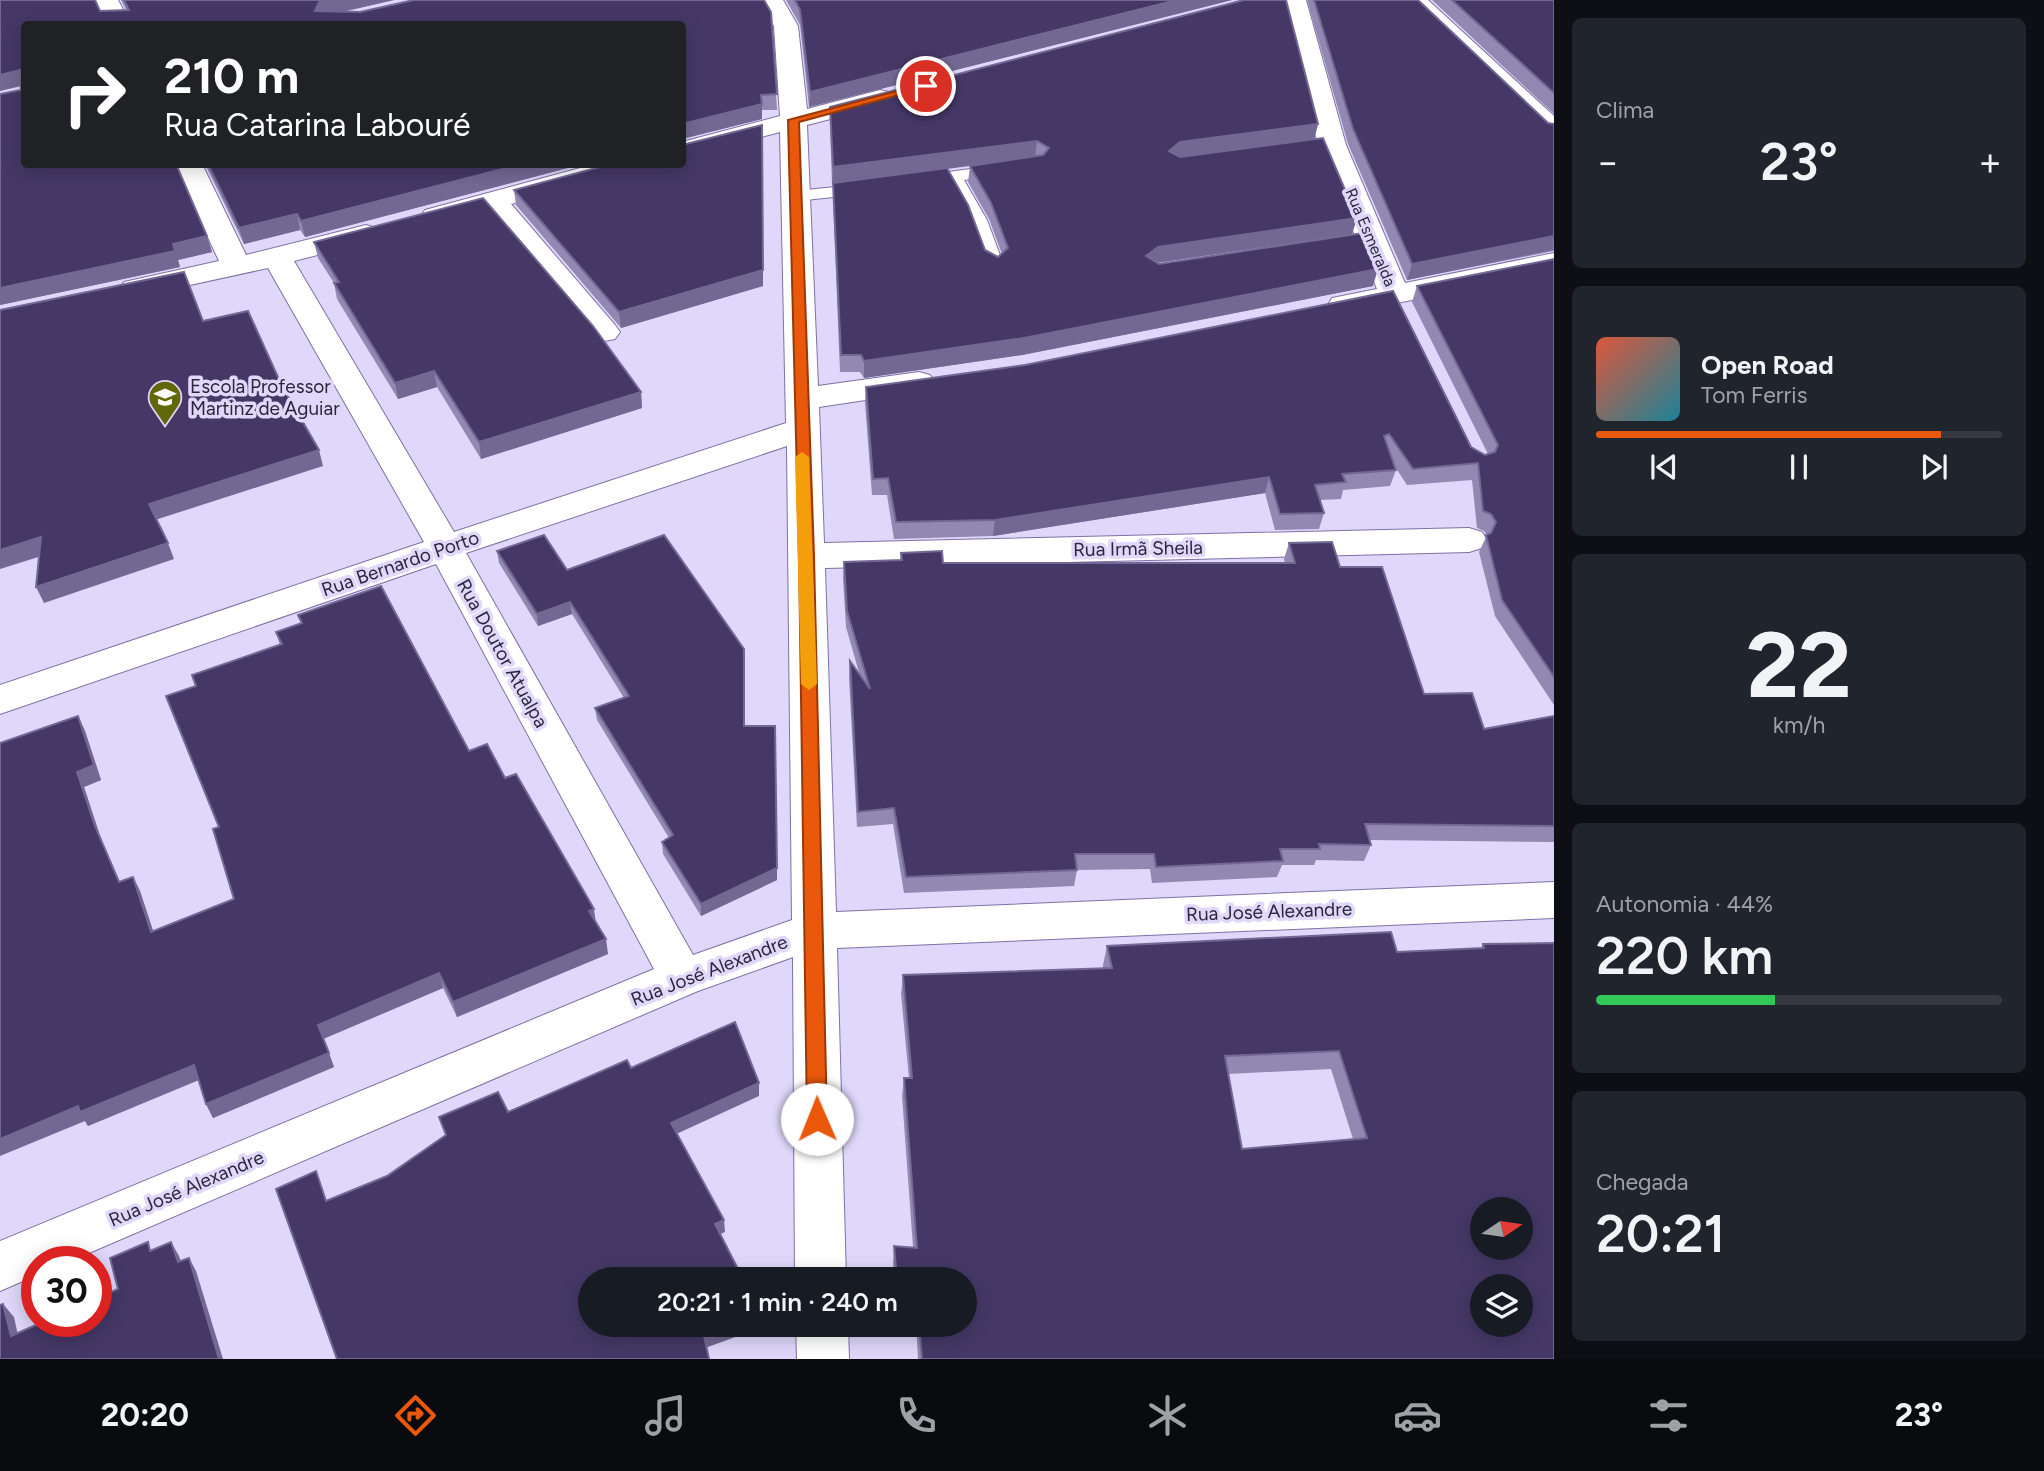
<!DOCTYPE html>
<html lang="pt">
<meta charset="utf-8">
<style>
:root{--surface:#171b24;--page:#20242c;--text:#f1f3f6;--muted:#9ea1a6;--line:#363941;--accent:#ea580c}
body{margin:0;font-family:Figtree,sans-serif;background:var(--page);color:var(--text);height:100vh;display:flex;flex-direction:column;font-size:26px;white-space:nowrap}
*{box-sizing:border-box;margin:0}
p{font-size:23px;color:var(--muted)}
.icon{flex:none;width:38px;height:38px;fill:none;stroke:currentColor;stroke-width:2;stroke-linecap:round;stroke-linejoin:round}
.map{position:relative;flex:1;overflow:hidden}
.panel{display:flex;flex-direction:column;gap:18px;padding:18px;background:#0d0f14;width:490px}
.panel>*{flex:none}
.guide{position:absolute;left:21px;top:21px;width:665px;height:147px;border-radius:7px;box-shadow:0 4px 18px #0003;background:#202124;color:#fff;overflow:hidden}
.needle{width:46px;rotate:77deg}
.tools{position:absolute;left:1470px;top:1197px;display:grid;gap:14px}
.tools a{display:grid;place-items:center;width:63px;height:63px;border-radius:50%;background:var(--surface);box-shadow:0 4px 18px #0003;font-size:35px}
.speed{position:absolute;left:21px;top:1246px;display:flex;gap:14px;font-size:35px;font-weight:700;text-align:center}
.speed>*{display:grid;place-content:center;width:91px;height:91px;border-radius:50%;background:var(--surface);box-shadow:0 4px 18px #0003;line-height:1}
.speed .limit{border:10px solid #d22;background:#fff;color:#111}
.pin{position:absolute;display:grid;place-items:center;width:60px;height:60px;color:#fff;margin:-30px;border:4px solid #fff;border-radius:50%;box-shadow:0 2px 7px #0007}
.me{position:absolute;width:77px;margin:-38px;rotate:359deg;stroke-linejoin:round;filter:drop-shadow(0 0 5px #0008)}
.turn{display:flex;align-items:center;gap:24px;height:147px;padding:0 28px;font-size:32px}
.turn .icon{width:91px;height:91px;stroke-width:2.5}
.turn b{display:block;font-size:49px;line-height:60px}
.big{font-size:52px;font-weight:600;line-height:1.1}
.panel .widget{flex:1;display:flex;flex-direction:column;justify-content:center;gap:10px;min-width:0;padding:0 24px;border-radius:10px;background:var(--page)}
.panel .dial{align-items:center;gap:0}
.dial b{font-size:91px;line-height:1}
.song{display:flex;align-items:center;gap:21px}
.cover{width:84px;height:84px;border-radius:10px;background:linear-gradient(135deg,hsl(10 70% 55%),hsl(190 70% 35%))}
.played{height:7px;border-radius:4px;background:linear-gradient(90deg,var(--accent) 85%,var(--line) 85%)}
.keys{display:flex;justify-content:space-around;direction:ltr}
.heat{display:flex;justify-content:space-between;align-items:center;font-size:38px;direction:ltr}
.charge{height:10px;border-radius:5px;background:linear-gradient(90deg,#34c759 44%,var(--line) 0)}
.trip{position:absolute;left:578px;top:1267px;width:399px;height:70px;border-radius:35px;background:var(--surface);box-shadow:0 4px 18px #0003;font-weight:600;line-height:70px;text-align:center}
.menu{display:flex;height:112px;justify-content:space-around;align-items:center;background:#090b0e;color:var(--muted)}
.menu .icon{width:49px;height:49px}
.menu .selected{color:var(--accent)}
.menu b{font-size:32px;color:var(--text)}
main{display:flex;flex:1;min-height:0}
.map>svg:first-child{display:block}
.lines{fill:none;stroke-linecap:round;stroke-linejoin:round}
.lane-casing{stroke:#7e71a5;stroke-width:2}
.street-casing{stroke:#7e71a5;stroke-width:2}
.lane{fill:#fff;fill-rule:evenodd}
.street{fill:#fff;fill-rule:evenodd}
.wall{fill:#9288b1;fill-rule:evenodd}
.shaded-wall{fill:#736893}
.building{fill:#453867;stroke:#736893;stroke-width:2;fill-rule:evenodd}
.route{fill:#ea580c;stroke:#983908;stroke-width:2}
.slow{fill:#f59e0b}
.labels{text-anchor:middle;stroke-width:7;stroke-linejoin:round;paint-order:stroke}
.far-street-label{font-size:16px;fill:#2b263b;stroke:#dfd8fb}
.poi-label{font-size:19px;fill:#2b263b;stroke:#dfd8fb;text-anchor:start}
.street-label{font-size:19px;fill:#2b263b;stroke:#dfd8fb}
</style>
<main>
<div class="map">
<svg width="1554" height="1359" viewBox="0 0 1554 1359">
<rect width="100%" height="100%" fill="#dfd8fb"/>
<g class="lines">
<defs>
<g id="lane">
<path d="M 1000,165 L 1006,166 L 1009,170 L 1006,174 L 964,180 L 987,220 L 1004,266 L 995,272 L 986,266 L 969,220 L 948,182 L 918,186 L 909,181 L 918,176 Z"/>
<path d="M 865,184 L 871,185 L 874,189 L 871,193 L 796,201 L 787,196 L 796,191 Z"/>
</g>
<g id="street">
<path d="M 94,0 L 118,0 L 131,24 L 107,24 Z"/>
<path d="M 759,0 L 783,0 L 798,26 L 807,109 L 880,90 L 889,92 L 893,98 L 889,104 L 807,125 L 818,386 L 919,372 L 930,375 L 935,382 L 930,389 L 919,392 L 819,407 L 824,543 L 1469,528 L 1482,532 L 1487,540 L 1482,548 L 1469,552 L 825,568 L 836,912 L 1554,882 L 1554,918 L 837,948 L 846,1279 L 795,1279 L 793,957 L 698,991 L 68,1262 L 37,1262 L 37,1275 L 0,1291 L 0,1241 L 654,969 L 436,564 L 0,714 L 0,685 L 424,542 L 268,268 L 135,297 L 124,294 L 120,288 L 124,282 L 219,261 L 174,164 L 202,164 L 246,255 L 366,225 L 376,228 L 381,234 L 376,240 L 294,261 L 454,532 L 786,423 L 780,132 L 682,158 L 682,142 L 780,116 L 774,26 ZM 787,446 L 792,920 L 693,955 L 466,553 Z"/>
<path d="M 1282,0 L 1306,0 L 1346,145 L 1405,283 L 1554,253 L 1554,271 L 1343,314 L 1332,312 L 1328,305 L 1332,298 L 1377,289 L 1318,145 Z"/>
<path d="M 1402,0 L 1428,0 L 1554,116 L 1554,138 L 1544,136 Z"/>
<path d="M 595,164 L 642,164 L 639,170 L 511,204 L 615,325 L 620,332 L 615,339 L 604,341 L 593,339 L 486,211 L 435,225 L 425,222 L 421,216 L 425,210 Z"/>
<path d="M 796,1325 L 848,1325 L 849,1359 L 797,1359 Z"/>
</g>
</defs>
<use href="#lane" class="lane-casing"/>
<use href="#street" class="street-casing"/>
<use href="#lane" class="lane"/>
<use href="#street" class="street"/>
</g>
<g class="wall">
<path d="M 0,0 L 95,0 L 100,11 L 126,10 L 121,0 L 394,0 L 343,12 L 360,12 L 414,0 L 764,0 L 771,12 L 777,110 L 762,110 L 762,119 L 682,139 L 682,24 L 24,24 L 24,164 L 176,164 L 207,236 L 212,252 L 178,260 L 180,267 L 0,305 L 0,94 L 21,90 L 21,86 L 0,91 Z"/>
<path d="M 786,0 L 1232,0 L 809,107 L 800,25 Z"/>
<path d="M 1307,0 L 1418,0 L 1548,123 L 1554,124 L 1554,251 L 1407,280 L 1348,144 Z"/>
<path d="M 1432,0 L 1554,0 L 1554,114 Z"/>
<path d="M 830,107 L 1318,124 L 1314,139 L 1357,218 L 1352,234 L 1157,263 L 1373,286 L 1022,355 L 864,378 L 860,372 L 840,372 L 833,199 L 833,184 L 832,184 L 830,123 ZM 970,166 L 968,182 L 989,219 L 1002,254 L 998,257 L 985,250 L 947,169 Z"/>
<path d="M 205,164 L 583,164 L 305,237 L 300,230 L 244,244 Z"/>
<path d="M 514,190 L 763,286 L 621,328 L 516,205 Z"/>
<path d="M 314,242 L 641,392 L 642,408 L 481,459 L 437,387 L 398,399 L 337,299 L 334,283 L 318,258 Z"/>
<path d="M 1554,259 L 1554,705 L 1495,616 L 1479,552 L 1487,535 L 1484,531 L 1477,528 L 1472,480 L 1407,485 L 1394,465 L 1396,470 L 1390,486 L 1343,490 L 1341,499 L 1320,500 L 1324,513 L 1319,529 L 1275,530 L 1265,493 L 993,536 L 894,539 L 887,495 L 872,495 L 865,403 L 866,387 L 1025,365 L 1471,447 L 1485,455 L 1488,454 L 1412,302 L 1417,286 Z"/>
<path d="M 1289,543 L 1340,567 L 1424,694 L 1484,729 L 1554,716 L 1554,842 L 1370,840 L 1371,845 L 1364,861 L 1316,860 L 1314,865 L 1282,865 L 1277,877 L 1152,883 L 1150,869 L 1077,870 L 1074,886 L 904,893 L 893,824 L 857,827 L 849,677 L 850,661 L 860,676 L 846,627 L 843,578 L 844,562 L 900,560 L 901,553 L 943,563 L 1285,563 L 1284,559 Z"/>
<path d="M 497,551 L 567,570 L 744,726 L 777,880 L 701,916 L 663,854 L 662,842 L 669,838 L 597,720 L 595,708 L 624,698 L 572,614 L 538,626 L 499,563 Z"/>
<path d="M 298,615 L 469,751 L 505,778 L 596,923 L 608,954 L 457,1017 L 443,988 L 323,1039 L 334,1067 L 213,1118 L 206,1104 L 199,1080 L 88,1126 L 85,1121 L 78,716 L 85,731 L 101,780 L 84,787 L 102,842 L 120,882 L 133,877 L 140,891 L 153,931 L 234,899 L 219,827 L 196,686 L 280,645 L 276,632 L 301,623 Z"/>
<path d="M 1483,944 L 1554,1359 L 918,1359 L 916,1325 L 964,1325 L 964,1279 L 894,1279 L 893,1263 L 894,1246 L 913,1247 L 902,1096 L 904,1078 L 909,1078 L 901,994 L 903,975 L 1103,969 L 1103,965 L 1107,946 L 1397,952 L 1481,948 ZM 1331,1069 L 1353,1139 L 1242,1149 L 1228,1074 Z"/>
</g>
<g class="shaded-wall">
<path d="M 328,0 L 394,0 L 322,16 L 315,11 L 319,2 Z"/>
<path d="M 1177,0 L 1232,0 L 809,107 L 810,92 Z"/>
<path d="M 20,70 L 24,85 L 0,91 L 0,75 Z"/>
<path d="M 762,104 L 762,119 L 682,139 L 682,124 Z"/>
<path d="M 1318,124 L 1314,140 L 1177,158 L 1169,151 L 1180,142 Z"/>
<path d="M 1037,141 L 1035,157 L 832,184 L 833,167 Z"/>
<path d="M 522,164 L 583,164 L 305,237 L 301,221 Z"/>
<path d="M 297,214 L 300,230 L 244,244 L 239,228 Z"/>
<path d="M 1357,218 L 1352,234 L 1155,263 L 1146,256 L 1158,247 Z"/>
<path d="M 207,236 L 212,252 L 178,260 L 180,267 L 0,305 L 0,288 Z"/>
<path d="M 1554,236 L 1553,250 L 1407,280 L 1412,264 Z"/>
<path d="M 1378,269 L 1373,286 L 1022,355 L 864,378 L 864,361 Z"/>
<path d="M 763,270 L 763,286 L 621,328 L 619,312 Z"/>
<path d="M 434,371 L 437,387 L 398,399 L 395,383 Z"/>
<path d="M 641,392 L 642,408 L 481,459 L 479,442 Z"/>
<path d="M 319,450 L 323,466 L 155,520 L 149,504 Z"/>
<path d="M 1269,477 L 1265,493 L 993,536 L 995,520 Z"/>
<path d="M 41,537 L 48,554 L 0,569 L 0,550 Z"/>
<path d="M 168,543 L 174,559 L 44,603 L 36,587 Z"/>
<path d="M 570,602 L 572,614 L 538,626 L 537,614 Z"/>
<path d="M 78,716 L 85,731 L 101,780 L 84,787 L 102,842 L 126,897 L 95,826 L 77,772 Z"/>
<path d="M 777,868 L 777,880 L 701,916 L 701,904 Z"/>
<path d="M 133,877 L 140,891 L 158,946 L 151,932 Z"/>
<path d="M 594,909 L 596,924 L 589,911 Z"/>
<path d="M 606,939 L 608,954 L 457,1017 L 453,1002 Z"/>
<path d="M 439,973 L 443,988 L 323,1039 L 318,1025 Z"/>
<path d="M 329,1053 L 334,1067 L 213,1118 L 206,1104 Z"/>
<path d="M 194,1065 L 201,1079 L 88,1126 L 85,1121 L 0,1156 L 0,1139 L 78,1106 Z"/>
<path d="M 759,1083 L 759,1096 L 672,1136 L 671,1123 Z"/>
<path d="M 724,1220 L 725,1232 L 716,1236 L 715,1224 Z"/>
<path d="M 171,1242 L 179,1256 L 186,1276 L 178,1262 Z"/>
<path d="M 189,1258 L 196,1271 L 223,1359 L 219,1359 Z"/>
<path d="M 3,1304 L 14,1317 L 21,1349 L 11,1336 Z"/>
<path d="M 738,1325 L 741,1325 L 741,1335 L 705,1348 L 704,1336 Z"/>
</g>
<g class="building">
<path d="M 0,0 L 95,0 L 100,11 L 129,10 L 124,0 L 328,0 L 319,2 L 315,11 L 360,12 L 414,0 L 764,0 L 771,12 L 777,94 L 761,95 L 762,104 L 682,124 L 682,24 L 24,24 L 24,164 L 176,164 L 207,236 L 173,244 L 175,251 L 0,288 L 0,94 L 21,90 L 20,70 L 0,75 Z"/>
<path d="M 795,0 L 1177,0 L 810,92 L 800,10 Z"/>
<path d="M 1244,0 L 1286,0 L 1318,124 L 1180,142 L 1169,151 L 1180,157 L 1323,138 L 1357,218 L 1158,247 L 1146,256 L 1159,264 L 1363,233 L 1378,269 L 1024,338 L 864,361 L 861,355 L 841,355 L 833,183 L 947,168 L 968,205 L 985,250 L 998,257 L 1008,248 L 991,203 L 970,166 L 1043,155 L 1049,148 L 1037,141 L 833,167 L 830,107 Z"/>
<path d="M 1314,0 L 1418,0 L 1548,123 L 1554,124 L 1554,236 L 1412,264 L 1353,129 Z"/>
<path d="M 1452,0 L 1554,0 L 1554,93 Z"/>
<path d="M 762,125 L 763,270 L 619,312 L 514,190 L 611,164 L 682,164 L 682,145 Z"/>
<path d="M 208,164 L 522,164 L 301,221 L 297,214 L 239,228 Z"/>
<path d="M 483,198 L 593,326 L 641,392 L 479,442 L 434,371 L 395,383 L 334,283 L 339,282 L 314,242 Z"/>
<path d="M 1554,259 L 1554,677 L 1502,600 L 1486,535 L 1491,533 L 1496,522 L 1491,514 L 1483,511 L 1478,463 L 1413,469 L 1389,434 L 1384,436 L 1396,470 L 1342,474 L 1346,482 L 1315,485 L 1324,513 L 1280,514 L 1269,477 L 995,520 L 896,522 L 888,478 L 873,479 L 866,387 L 1025,365 L 1393,291 L 1471,447 L 1485,455 L 1495,452 L 1498,445 L 1417,286 Z"/>
<path d="M 184,272 L 203,321 L 248,311 L 282,386 L 319,450 L 149,504 L 168,543 L 36,587 L 41,537 L 0,550 L 0,310 Z"/>
<path d="M 544,535 L 567,570 L 664,535 L 744,649 L 744,726 L 775,726 L 777,868 L 701,904 L 662,842 L 673,835 L 595,708 L 629,696 L 570,602 L 537,614 L 497,551 Z"/>
<path d="M 1332,542 L 1340,567 L 1382,567 L 1424,694 L 1472,693 L 1484,729 L 1554,716 L 1554,826 L 1365,824 L 1371,845 L 1319,844 L 1320,849 L 1280,849 L 1283,861 L 1156,867 L 1154,854 L 1075,854 L 1077,870 L 906,877 L 894,808 L 858,812 L 850,661 L 870,689 L 847,611 L 844,562 L 902,560 L 901,553 L 942,551 L 943,563 L 1295,563 L 1289,543 Z"/>
<path d="M 381,586 L 469,751 L 487,744 L 505,778 L 516,774 L 594,909 L 589,911 L 606,939 L 453,1002 L 439,973 L 318,1025 L 329,1053 L 206,1104 L 194,1065 L 80,1112 L 78,1106 L 0,1139 L 0,743 L 78,716 L 94,765 L 77,772 L 95,826 L 119,882 L 133,877 L 151,932 L 234,899 L 213,829 L 219,827 L 166,696 L 196,686 L 192,675 L 282,644 L 276,632 L 302,623 L 298,615 Z"/>
<path d="M 1391,932 L 1397,952 L 1484,948 L 1483,944 L 1554,943 L 1554,1359 L 922,1359 L 919,1325 L 964,1325 L 964,1279 L 897,1279 L 894,1246 L 917,1248 L 904,1078 L 912,1078 L 903,975 L 1112,968 L 1107,946 ZM 1339,1051 L 1367,1138 L 1242,1149 L 1225,1056 ZM 1482,1209 L 1521,1209 L 1521,1248 L 1482,1248 ZM 1482,1286 L 1521,1286 L 1521,1325 L 1482,1325 Z"/>
<path d="M 735,1022 L 759,1083 L 671,1123 L 724,1220 L 715,1224 L 738,1269 L 735,1270 L 739,1279 L 590,1279 L 590,1325 L 738,1325 L 704,1336 L 709,1359 L 337,1359 L 276,1189 L 316,1171 L 326,1201 L 387,1176 L 446,1135 L 439,1117 L 498,1092 L 508,1112 L 627,1060 L 631,1068 Z"/>
<path d="M 148,1242 L 150,1251 L 171,1242 L 178,1262 L 189,1258 L 219,1359 L 0,1359 L 0,1305 L 3,1304 L 11,1336 L 45,1321 L 96,1321 L 96,1299 L 118,1289 L 110,1258 Z"/>
</g>
<path class="route" d="M 923,84 L 932,86 L 799,122 L 814,556 L 827,1119 L 824,1125 L 817,1128 L 810,1125 L 807,1119 L 799,556 L 788,120 Z"/>
<path class="slow" d="M 802,452 L 809,457 L 817,684 L 809,690 L 801,684 L 795,457 Z"/>
<defs>
<symbol id="school-pin" viewBox="-11 -11 22 30"><path d="M0 17L-7.5 6A9.5 9.5 0 1 1 7.5 6Z" fill="#60680a" stroke="#dfd8fb"/><path d="M0-5L7-2L0 1L-7-2ZM-4 1L0 2.5L4 1V4Q0 6-4 4Z" fill="#fff"/></symbol>
</defs>
<g fill-rule="evenodd">
<use href="#school-pin" x="146" y="378" width="38" height="52"/>
</g>
<g class="labels">
<g class="far-street-label">
<text transform="translate(1371 237) rotate(67)" y="6">Rua Esmeralda</text>
</g>
<g class="poi-label">
<text x="190" y="393">Escola Professor<tspan x="190" dy="22">Martinz de Aguiar</tspan></text>
</g>
<g class="street-label">
<text transform="translate(1138 548) rotate(-1)" y="7">Rua Irmã Sheila</text>
<text transform="translate(400 563) rotate(-19)" y="7">Rua Bernardo Porto</text>
<text transform="translate(503 653) rotate(61)" y="7">Rua Doutor Atualpa</text>
<text transform="translate(1269 911) rotate(-2)" y="7">Rua José Alexandre</text>
<text transform="translate(709 970) rotate(-21)" y="7">Rua José Alexandre</text>
<text transform="translate(186 1188) rotate(-23)" y="7">Rua José Alexandre</text>
</g>
</g>
</svg>
<div class="tools">
<a><svg class="needle" viewBox="-14 -14 28 28"><path d="M0-13l5 13h-10z" fill="#e53935"/><path d="M0 13l5-13h-10z" fill="#9ea1a6"/></svg></a>
<a><svg class="icon" aria-label="layers" viewBox="0 0 24 24"><path d="M12 4l9 5-9 5-9-5zM3 14l9 5 9-5"/></svg></a>
</div>
<div class="speed"><div class="limit">30</div></div>
<div class="pin" style="left:926px;top:86px;background:#d93025"><svg class="icon" aria-label="arrive" viewBox="0 0 24 24"><path d="M6 21V4h12l-3 4 3 4H6"/></svg></div>
<svg class="me" style="left:817px;top:1119px" viewBox="-20 -20 40 40"><circle r="19" fill="#fff"/><path d="M0-13L10 11 0 6-10 11z" fill="#ea580c"/></svg>
<div class="trip">20:21 · 1 min · 240 m</div>
<div class="guide">
<div class="turn"><svg class="icon" aria-label="right" viewBox="0 0 24 24"><path d="M7 20v-9h11M14 6l5 5-5 5"/></svg><div><b>210 m</b>Rua Catarina Labouré</div></div>
</div>
</div>
<section class="panel">
<div class="widget"><p>Clima</p>
<div class="heat"><a>−</a><b class="big">23°</b><a>+</a></div>
</div>
<div class="widget">
<div class="song"><i class="cover"></i><div><b>Open Road</b><p>Tom Ferris</p></div></div>
<div class="played"></div>
<div class="keys"><svg class="icon" aria-label="previous" viewBox="0 0 24 24"><path d="M18 5L8 12l10 7zM5 5v14"/></svg><svg class="icon" aria-label="pause" viewBox="0 0 24 24"><path d="M8 5v14M16 5v14"/></svg><svg class="icon" aria-label="next" viewBox="0 0 24 24"><path d="M6 5l10 7-10 7zM19 5v14"/></svg></div>
</div>
<div class="widget dial"><b>22</b><p>km/h</p></div>
<div class="widget"><p>Autonomia · 44%</p><b class="big">220 km</b><div class="charge"></div></div>
<div class="widget"><p>Chegada</p><b class="big">20:21</b></div>
</section>
</main>
<nav class="menu">
<b>20:20</b>
<svg class="icon selected" aria-label="directions" viewBox="0 0 24 24"><path d="M12 3l9 9-9 9-9-9zM9 14v-3h6M13 9l2 2-2 2"/></svg>
<svg class="icon" aria-label="music" viewBox="0 0 24 24"><path d="M9 18V5l10-2v13"/><circle cx="6" cy="18" r="3"/><circle cx="16" cy="16" r="3"/></svg>
<svg class="icon" aria-label="phone" viewBox="0 0 24 24"><path d="M5 4h4l2 5-3 2q2 4 5 5l2-3 5 2v4C11 20 4 13 5 4z"/></svg>
<svg class="icon" aria-label="climate" viewBox="0 0 24 24"><path d="M12 3v18M4 7l16 10M4 17L20 7"/></svg>
<svg class="icon" aria-label="car" viewBox="0 0 24 24"><path d="M5 17H2v-5l4-1 3-4h7l3 4 3 1v5h-3M9 17h6M6 11h13"/><circle cx="7" cy="17" r="2"/><circle cx="17" cy="17" r="2"/></svg>
<svg class="icon" aria-label="filters" viewBox="0 0 24 24"><path d="M4 7h16M4 17h16"/><circle cx="9" cy="7" r="2"/><circle cx="15" cy="17" r="2"/></svg>
<b>23°</b>
</nav>
